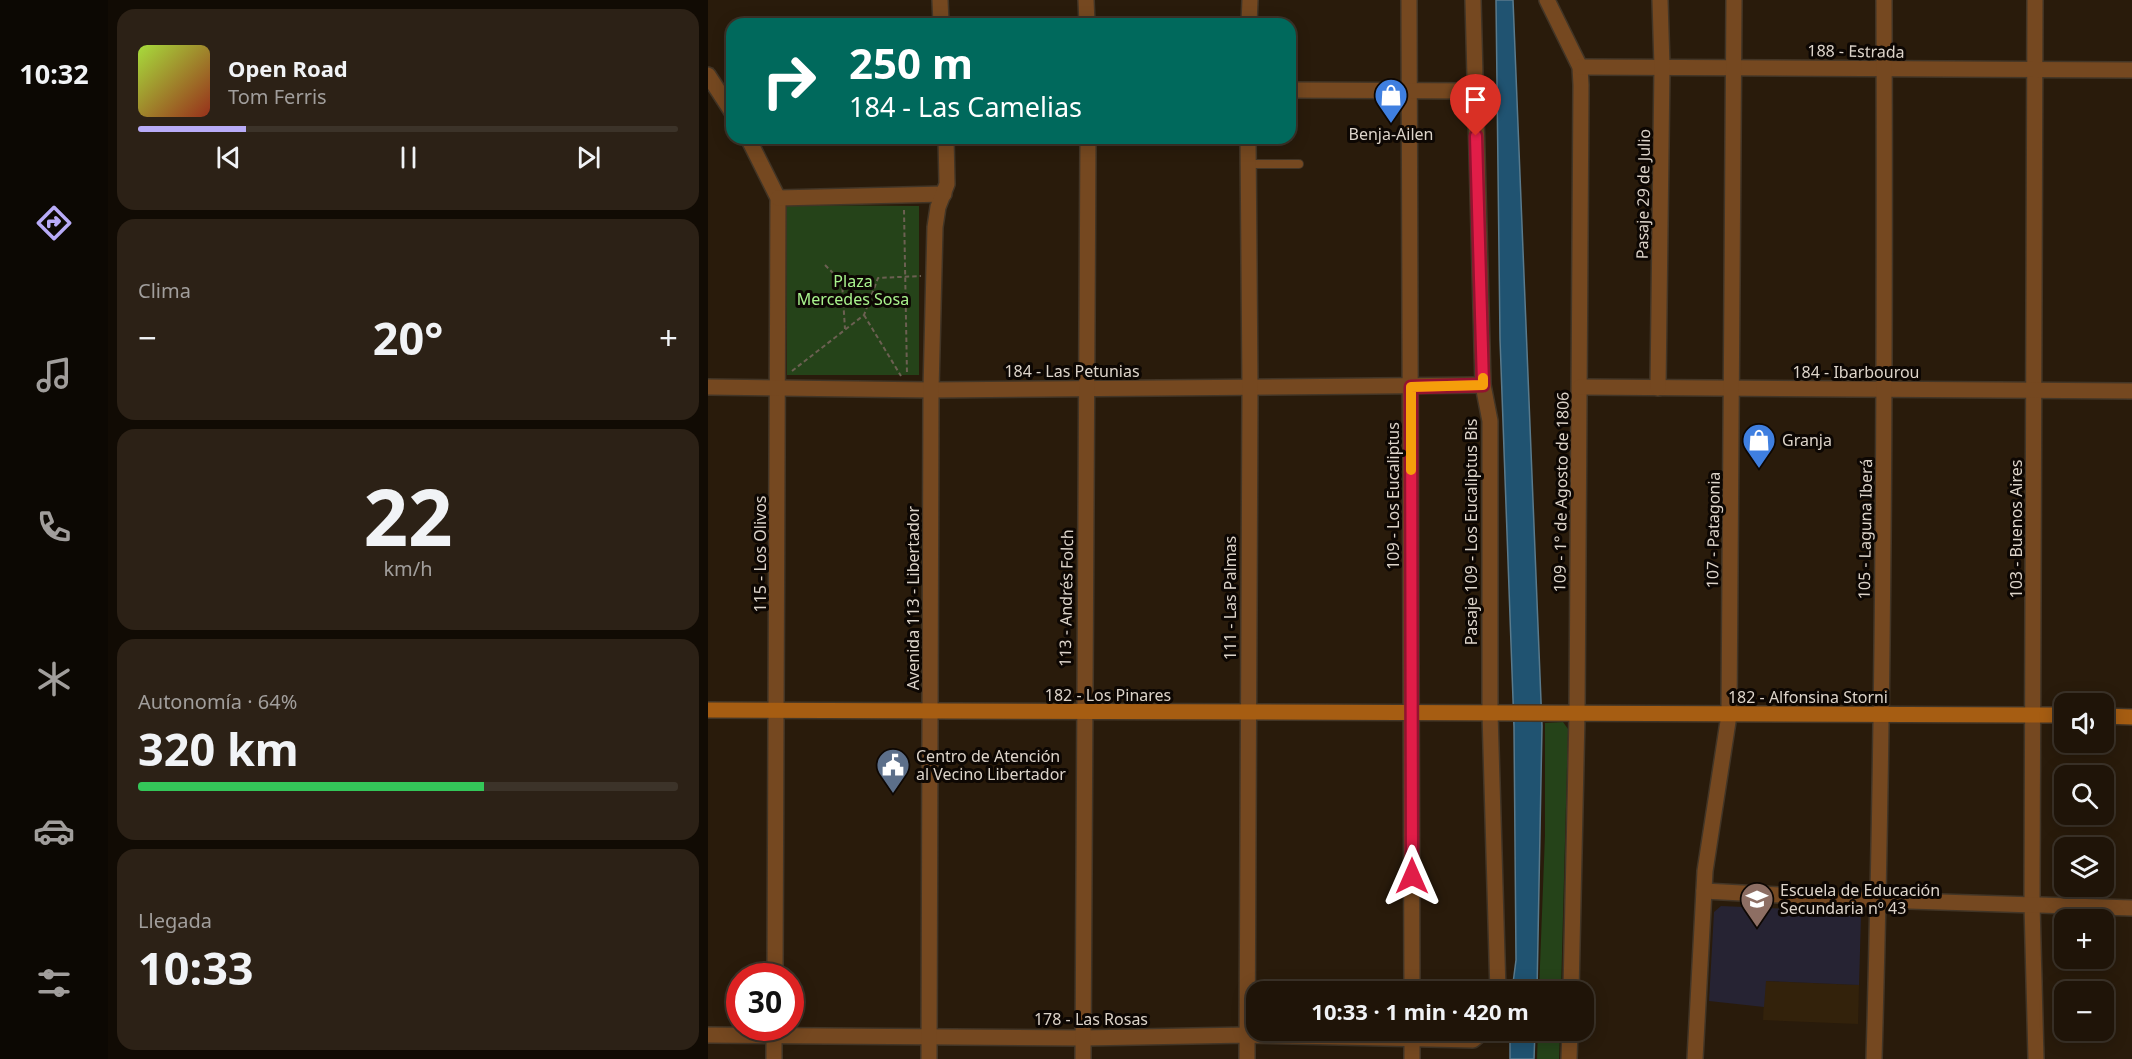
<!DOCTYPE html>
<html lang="es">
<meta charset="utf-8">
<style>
:root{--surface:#1f1408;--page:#2c2116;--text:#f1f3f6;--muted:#a19e9c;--line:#3c3329;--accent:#b8abf7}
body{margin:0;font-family:"Noto Sans",sans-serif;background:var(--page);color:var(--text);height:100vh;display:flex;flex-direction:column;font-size:22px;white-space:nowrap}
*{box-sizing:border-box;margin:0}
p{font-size:20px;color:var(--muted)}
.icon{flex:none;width:33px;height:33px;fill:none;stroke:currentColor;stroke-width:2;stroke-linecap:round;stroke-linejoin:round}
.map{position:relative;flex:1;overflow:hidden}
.details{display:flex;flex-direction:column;gap:9px;padding:9px;background:#110b04;width:600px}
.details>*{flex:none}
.banner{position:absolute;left:18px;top:18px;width:570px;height:126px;border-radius:18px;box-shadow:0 3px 15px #0003,0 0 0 2px var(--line);background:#00695c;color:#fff;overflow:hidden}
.buttons{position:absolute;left:1346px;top:693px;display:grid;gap:12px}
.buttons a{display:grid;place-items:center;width:60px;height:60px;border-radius:12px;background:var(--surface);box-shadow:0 3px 15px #0003,0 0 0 2px var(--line);font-size:30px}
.speed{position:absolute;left:18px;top:963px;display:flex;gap:12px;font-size:30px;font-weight:700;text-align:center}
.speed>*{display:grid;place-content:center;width:78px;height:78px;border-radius:50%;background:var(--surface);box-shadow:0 3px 15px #0003,0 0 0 2px var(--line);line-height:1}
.speed .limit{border:9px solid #d22;background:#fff;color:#111}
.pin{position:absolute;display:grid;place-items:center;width:51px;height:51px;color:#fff;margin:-62px -26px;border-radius:50% 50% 50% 0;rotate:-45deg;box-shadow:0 0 6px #0007}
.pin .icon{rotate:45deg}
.me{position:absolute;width:66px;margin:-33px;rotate:0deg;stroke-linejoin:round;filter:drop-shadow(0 0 4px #0008)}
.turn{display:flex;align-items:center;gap:21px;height:126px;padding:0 24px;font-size:27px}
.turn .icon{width:78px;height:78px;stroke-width:2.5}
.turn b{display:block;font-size:42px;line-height:51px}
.big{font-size:45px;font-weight:700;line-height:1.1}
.details .widget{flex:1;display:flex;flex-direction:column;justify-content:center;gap:9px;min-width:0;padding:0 21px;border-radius:18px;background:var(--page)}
.details .dial{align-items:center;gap:0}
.dial b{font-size:78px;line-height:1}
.song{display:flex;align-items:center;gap:18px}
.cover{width:72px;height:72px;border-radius:9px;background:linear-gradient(135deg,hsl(80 70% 55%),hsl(10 70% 35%))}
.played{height:6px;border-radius:3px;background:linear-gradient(90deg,var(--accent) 20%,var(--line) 20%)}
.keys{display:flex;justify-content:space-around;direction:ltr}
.heat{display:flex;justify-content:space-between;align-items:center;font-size:33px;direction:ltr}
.charge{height:9px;border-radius:4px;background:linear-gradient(90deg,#34c759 64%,var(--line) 0)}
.trip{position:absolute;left:538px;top:981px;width:348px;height:60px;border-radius:18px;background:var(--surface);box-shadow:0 3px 15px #0003,0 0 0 2px var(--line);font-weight:700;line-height:60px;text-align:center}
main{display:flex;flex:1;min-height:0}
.tabs{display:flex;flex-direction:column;width:108px;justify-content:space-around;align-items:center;background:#0c0803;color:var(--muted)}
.tabs .icon{width:42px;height:42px}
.tabs .on{color:var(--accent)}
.tabs b{font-size:27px;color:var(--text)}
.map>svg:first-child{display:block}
.built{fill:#33220b}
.education{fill:#262333}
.green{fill:#254319}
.water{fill:#205371;stroke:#597a8c;stroke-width:1.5}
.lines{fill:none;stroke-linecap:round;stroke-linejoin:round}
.lane-casing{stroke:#423526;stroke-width:10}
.street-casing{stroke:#423526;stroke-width:18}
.secondary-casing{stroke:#423526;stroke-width:18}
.path{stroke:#6c6052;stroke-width:2;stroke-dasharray:4.5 3;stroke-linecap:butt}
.lane{stroke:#754820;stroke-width:8}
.street{stroke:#754820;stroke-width:15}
.secondary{stroke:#a65d12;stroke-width:15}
.route-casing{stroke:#92132f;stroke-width:15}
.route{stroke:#e11d48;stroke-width:10}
.slow{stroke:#f59e0b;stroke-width:10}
.labels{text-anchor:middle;stroke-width:6;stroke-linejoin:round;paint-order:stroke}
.street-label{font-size:16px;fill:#ddd4ca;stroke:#0d0703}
.poi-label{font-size:16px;fill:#ddd4ca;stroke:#0d0703;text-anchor:start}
.park-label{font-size:16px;fill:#a9f38d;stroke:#0d0703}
</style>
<main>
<nav class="tabs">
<b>10:32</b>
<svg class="icon on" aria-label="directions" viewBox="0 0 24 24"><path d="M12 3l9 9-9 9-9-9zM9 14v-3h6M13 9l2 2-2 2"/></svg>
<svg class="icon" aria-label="music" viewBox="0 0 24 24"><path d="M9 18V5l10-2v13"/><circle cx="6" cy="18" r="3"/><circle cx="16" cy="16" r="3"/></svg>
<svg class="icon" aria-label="phone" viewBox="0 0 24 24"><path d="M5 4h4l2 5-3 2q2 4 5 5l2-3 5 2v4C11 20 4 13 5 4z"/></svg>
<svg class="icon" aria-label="climate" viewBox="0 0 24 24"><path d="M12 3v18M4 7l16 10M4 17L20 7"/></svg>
<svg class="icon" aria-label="car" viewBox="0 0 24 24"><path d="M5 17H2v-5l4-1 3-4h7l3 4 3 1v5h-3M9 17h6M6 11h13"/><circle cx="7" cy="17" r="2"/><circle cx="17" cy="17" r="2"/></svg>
<svg class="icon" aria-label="filters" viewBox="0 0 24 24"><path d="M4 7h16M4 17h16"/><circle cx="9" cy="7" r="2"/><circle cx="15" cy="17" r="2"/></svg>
</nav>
<section class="details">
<div class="widget">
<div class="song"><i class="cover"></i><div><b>Open Road</b><p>Tom Ferris</p></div></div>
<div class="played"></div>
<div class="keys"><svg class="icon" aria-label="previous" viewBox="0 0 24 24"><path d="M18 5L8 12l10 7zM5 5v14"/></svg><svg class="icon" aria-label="pause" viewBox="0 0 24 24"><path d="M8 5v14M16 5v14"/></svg><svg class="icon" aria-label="next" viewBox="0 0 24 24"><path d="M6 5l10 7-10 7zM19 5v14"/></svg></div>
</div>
<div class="widget"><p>Clima</p>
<div class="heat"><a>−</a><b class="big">20°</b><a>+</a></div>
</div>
<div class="widget dial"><b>22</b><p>km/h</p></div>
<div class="widget"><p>Autonomía · 64%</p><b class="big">320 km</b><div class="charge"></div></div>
<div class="widget"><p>Llegada</p><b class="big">10:33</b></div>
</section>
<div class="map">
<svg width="1424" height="1059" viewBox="0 0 1424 1059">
<rect width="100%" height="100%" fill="#291b0b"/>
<path class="built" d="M 1057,981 L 1151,985 L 1150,1024 L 1055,1020 Z"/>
<path class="education" d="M 1013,906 L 1148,912 L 1153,917 L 1151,985 L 1058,981 L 1056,1007 L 1001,1001 L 1006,912 Z"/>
<g class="green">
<path d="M 78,205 L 211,206 L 211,375 L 79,375 Z"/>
<path d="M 855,722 L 860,729 L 853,991 L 831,991 L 837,835 L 837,723 Z"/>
<path d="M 830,1031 L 852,1031 L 851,1059 L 829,1059 Z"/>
</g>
<g class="water">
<path d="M 788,0 L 805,0 L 834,726 L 829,992 L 804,991 L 808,960 L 806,727 L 792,339 Z"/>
<path d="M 802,1031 L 827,1031 L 826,1059 L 802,1059 Z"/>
</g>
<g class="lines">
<defs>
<path id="lane" d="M 539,164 L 591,164"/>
<g id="street">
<path d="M 232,0 L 233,24"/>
<path d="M 378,0 L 379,24"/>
<path d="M 701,0 L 704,992"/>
<path d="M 765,0 L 775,385 L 782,421 L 782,713 L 790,992"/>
<path d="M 839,0 L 872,67 L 873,85 L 869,715 L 863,992"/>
<path d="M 1327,0 L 1324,904 L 1328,1059"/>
<path d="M 541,24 L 542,0"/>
<path d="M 872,67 L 1424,70"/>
<path d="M 0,75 L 24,112"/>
<path d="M 582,90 L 767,91"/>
<path d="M 40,138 L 70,198 L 67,976"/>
<path d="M 70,198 L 236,194"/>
<path d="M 0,387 L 223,390 L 775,385"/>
<path d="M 872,387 L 1424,391"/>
<path d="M 950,388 L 954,66 L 952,0"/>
<path d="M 996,891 L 1170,900 L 1424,908"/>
<path d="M 0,1035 L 375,1038 L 539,1035 L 765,1040 L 777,1030"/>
<path d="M 66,1059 L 66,1028"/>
<path d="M 221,1059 L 223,390 L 227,227 L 230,207 L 239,184 L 238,138"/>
<path d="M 375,1059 L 380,138"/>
<path d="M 539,1059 L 542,388 L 540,138"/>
<path d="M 704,1059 L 704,1030"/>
<path d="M 861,1059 L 862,1030"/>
<path d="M 987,1059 L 997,871 L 1021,715 L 1026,0"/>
<path d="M 1166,1059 C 1176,706 1177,353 1176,0"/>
</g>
<g id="secondary">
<path d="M 0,710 L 1356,715"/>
<path d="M 1395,716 L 1424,717"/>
</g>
</defs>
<use href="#lane" class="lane-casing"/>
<use href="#street" class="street-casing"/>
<use href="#secondary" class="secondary-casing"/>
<g class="path">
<path d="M 196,210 L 199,375"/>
<path d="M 117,265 L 134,282 L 137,329"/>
<path d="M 156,315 L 193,376"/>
<path d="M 84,371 L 156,315 L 170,278 L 213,276"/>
</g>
<use href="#lane" class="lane"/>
<use href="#street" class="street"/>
<use href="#secondary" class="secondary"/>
</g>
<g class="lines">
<defs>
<path id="route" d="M 704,876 L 703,387 L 775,385 L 768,136"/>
</defs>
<use href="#route" class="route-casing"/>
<use href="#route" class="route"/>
<path class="slow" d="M 703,470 L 703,387 L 775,385 L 775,378"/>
</g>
<defs>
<symbol id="shop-pin" viewBox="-11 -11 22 30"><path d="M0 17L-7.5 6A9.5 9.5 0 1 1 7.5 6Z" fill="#3f7fe0" stroke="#0d0703"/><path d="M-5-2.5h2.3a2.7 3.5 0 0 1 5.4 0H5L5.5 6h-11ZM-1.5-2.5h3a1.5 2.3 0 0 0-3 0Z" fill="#fff"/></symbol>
<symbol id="civic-pin" viewBox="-11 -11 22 30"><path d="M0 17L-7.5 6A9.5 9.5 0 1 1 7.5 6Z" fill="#5c6f8a" stroke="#0d0703"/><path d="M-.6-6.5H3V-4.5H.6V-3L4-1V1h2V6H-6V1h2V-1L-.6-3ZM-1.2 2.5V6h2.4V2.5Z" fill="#fff"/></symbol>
<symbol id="school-pin" viewBox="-11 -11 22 30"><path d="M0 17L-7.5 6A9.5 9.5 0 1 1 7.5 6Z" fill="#8d6e63" stroke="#0d0703"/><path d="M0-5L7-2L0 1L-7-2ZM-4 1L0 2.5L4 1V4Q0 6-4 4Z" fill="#fff"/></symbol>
</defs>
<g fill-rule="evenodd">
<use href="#shop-pin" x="664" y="76" width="38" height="52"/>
<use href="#shop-pin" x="1032" y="421" width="38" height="52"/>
<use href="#civic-pin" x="166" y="746" width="38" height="52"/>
<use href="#school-pin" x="1030" y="880" width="38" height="52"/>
</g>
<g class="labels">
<g class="street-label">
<text transform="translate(1148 51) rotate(1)" y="6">188 - Estrada</text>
<text transform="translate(935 194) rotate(-89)" y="6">Pasaje 29 de Julio</text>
<text x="364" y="377">184 - Las Petunias</text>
<text x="1148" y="378">184 - Ibarbourou</text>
<text transform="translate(853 492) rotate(-89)" y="6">109 - 1° de Agosto de 1806</text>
<text transform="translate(685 496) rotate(-90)" y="6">109 - Los Eucaliptus</text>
<text transform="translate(1157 529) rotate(-89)" y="6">105 - Laguna Iberá</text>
<text transform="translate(1308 529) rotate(-90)" y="6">103 - Buenos Aires</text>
<text transform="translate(1005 530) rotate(-89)" y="6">107 - Patagonia</text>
<text transform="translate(763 532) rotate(-90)" y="6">Pasaje 109 - Los Eucaliptus Bis</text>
<text transform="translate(52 554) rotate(-90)" y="6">115 - Los Olivos</text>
<text transform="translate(205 598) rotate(-90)" y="6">Avenida 113 - Libertador</text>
<text transform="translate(358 598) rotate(-89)" y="6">113 - Andrés Folch</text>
<text transform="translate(522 598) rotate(-90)" y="6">111 - Las Palmas</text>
<text x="400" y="701">182 - Los Pinares</text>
<text x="1100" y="703">182 - Alfonsina Storni</text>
<text x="383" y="1025">178 - Las Rosas</text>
</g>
<g class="poi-label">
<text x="683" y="140" text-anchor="middle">Benja-Ailen</text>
<text x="1074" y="446">Granja</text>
<text x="208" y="762">Centro de Atención<tspan x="208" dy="18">al Vecino Libertador</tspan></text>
<text x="1072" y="896">Escuela de Educación<tspan x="1072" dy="18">Secundaria nº 43</tspan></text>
</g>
<g class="park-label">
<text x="145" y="287">Plaza<tspan x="145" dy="18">Mercedes Sosa</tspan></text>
</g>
</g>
</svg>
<div class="buttons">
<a><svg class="icon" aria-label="sound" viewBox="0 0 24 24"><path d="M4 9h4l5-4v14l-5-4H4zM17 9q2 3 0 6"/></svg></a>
<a><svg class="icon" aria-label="search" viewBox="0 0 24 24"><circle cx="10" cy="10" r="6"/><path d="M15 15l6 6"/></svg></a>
<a><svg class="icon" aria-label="layers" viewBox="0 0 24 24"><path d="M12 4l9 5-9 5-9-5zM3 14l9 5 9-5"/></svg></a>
<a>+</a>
<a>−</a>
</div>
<div class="speed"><div class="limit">30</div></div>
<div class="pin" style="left:768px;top:136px;background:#d93025"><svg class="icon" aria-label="arrive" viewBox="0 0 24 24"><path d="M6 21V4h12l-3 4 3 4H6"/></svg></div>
<svg class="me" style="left:704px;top:876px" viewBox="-20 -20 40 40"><path d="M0-17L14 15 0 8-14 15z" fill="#e11d48" stroke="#fff" stroke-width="4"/></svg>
<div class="trip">10:33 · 1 min · 420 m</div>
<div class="banner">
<div class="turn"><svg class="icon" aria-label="right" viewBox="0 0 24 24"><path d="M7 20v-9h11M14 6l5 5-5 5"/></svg><div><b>250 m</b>184 - Las Camelias</div></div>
</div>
</div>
</main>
